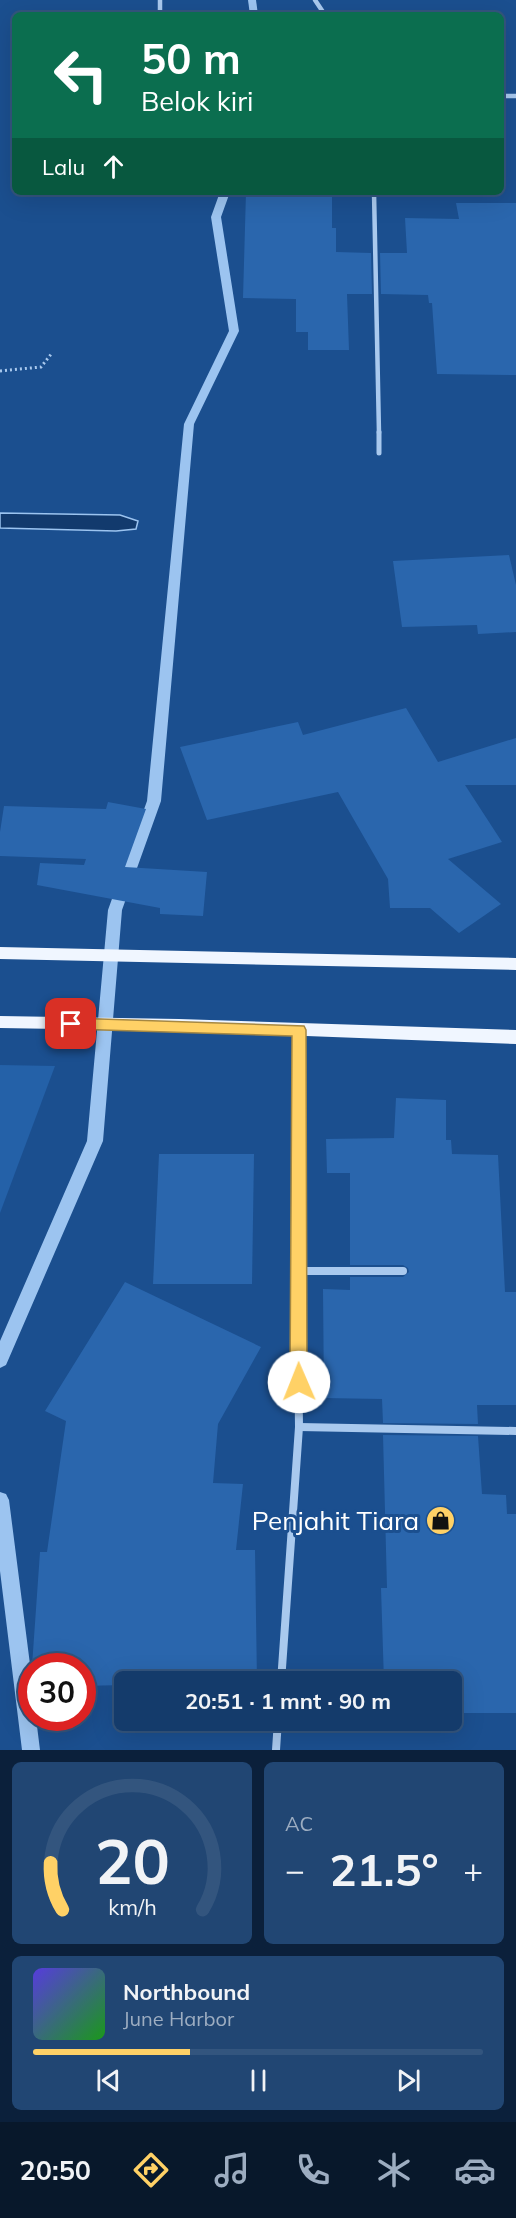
<!DOCTYPE html>
<html lang="id">
<meta charset="utf-8">
<style>
:root{--surface:#143b6b;--page:#214673;--text:#f1f3f6;--muted:#9dadc1;--line:#33557e;--accent:#ffd166}
body{margin:0;font-family:Mulish,sans-serif;background:var(--page);color:var(--text);height:100vh;display:flex;flex-direction:column;font-size:22px;white-space:nowrap}
*{box-sizing:border-box;margin:0}
p{font-size:20px;color:var(--muted)}
.icon{flex:none;width:33px;height:33px;fill:none;stroke:currentColor;stroke-width:2;stroke-linecap:round;stroke-linejoin:round}
.map{position:relative;height:1750px;overflow:hidden}
.drawer{display:flex;flex-direction:column;gap:12px;padding:12px;background:#0b203b;flex:1}
.drawer>*{flex:none}
.guide{position:absolute;left:12px;top:12px;width:492px;height:183px;border-radius:9px;box-shadow:0 6px 24px #0002,0 0 0 2px var(--line);background:#0b6e4f;color:#fff;overflow:hidden}
.speed{position:absolute;left:18px;top:1653px;display:flex;gap:12px;font-size:30px;font-weight:700;text-align:center}
.speed>*{display:grid;place-content:center;width:78px;height:78px;border-radius:50%;background:var(--surface);box-shadow:0 6px 24px #0002,0 0 0 2px var(--line);line-height:1}
.speed .limit{border:9px solid #d22;background:#fff;color:#111}
.pin{position:absolute;display:grid;place-items:center;width:51px;height:51px;color:#fff;margin:-26px;border-radius:12px;box-shadow:0 3px 9px #0006}
.me{position:absolute;width:66px;margin:-33px;rotate:359deg;stroke-linejoin:round;filter:drop-shadow(0 0 4px #0008)}
.turn{display:flex;align-items:center;gap:21px;height:126px;padding:0 30px;font-size:27px}
.turn .icon{width:78px;height:78px;stroke-width:2.5}
.turn b{display:block;font-size:42px;line-height:51px}
.then{display:flex;align-items:center;height:57px;padding:0 30px;background:#0003;gap:12px;font-size:22px}
.big{font-size:45px;font-weight:700;line-height:1.1}
.drawer .tile{flex:1;display:flex;flex-direction:column;justify-content:center;gap:9px;min-width:0;padding:0 21px;border-radius:9px;background:var(--page)}
.drawer .dial{align-items:center;gap:0}
.dial svg{height:156px;overflow:visible;fill:none;stroke:var(--line);stroke-width:7;stroke-linecap:round;text-anchor:middle}
.dial text{fill:var(--text);stroke:none}
.song{display:flex;align-items:center;gap:18px}
.cover{width:72px;height:72px;border-radius:9px;background:linear-gradient(135deg,hsl(250 70% 55%),hsl(120 70% 35%))}
.played{height:6px;border-radius:3px;background:linear-gradient(90deg,var(--accent) 35%,var(--line) 35%)}
.keys{display:flex;justify-content:space-around;direction:ltr}
.heat{display:flex;justify-content:space-between;align-items:center;font-size:33px;direction:ltr}
.drawer .tiles{flex:1;display:grid;gap:12px;grid-template-columns:1fr 1fr}
.tile:last-child{grid-column:span 2}
.trip{position:absolute;left:114px;top:1671px;width:348px;height:60px;border-radius:9px;background:var(--surface);box-shadow:0 6px 24px #0002,0 0 0 2px var(--line);font-weight:700;line-height:60px;text-align:center}
.tabs{display:flex;height:96px;justify-content:space-around;align-items:center;background:#08182b;color:var(--muted)}
.tabs .icon{width:42px;height:42px}
.tabs .current{color:var(--accent)}
.tabs b{font-size:27px;color:var(--text)}
.map>svg:first-child{display:block}
.green{fill:#2461a8}
.water{fill:#123a6d;stroke:#9cc4f0;stroke-width:1.5}
.lines{fill:none;stroke-linecap:round;stroke-linejoin:round}
.stream{fill:#9cc4f0;fill-rule:evenodd}
.building{fill:#2a66ad}
.path{stroke:#a9c9ee;stroke-width:3;stroke-dasharray:2 3;stroke-linecap:butt}
.minor-far2{stroke:#a9c9ee;stroke-width:4.5}
.minor-far1{stroke:#a9c9ee;stroke-width:5}
.minor{stroke:#a9c9ee;stroke-width:8}
.primary{fill:#f0f6ff;fill-rule:evenodd}
.route{fill:#ffd166;stroke:#a68842;stroke-width:1.5}
.labels{text-anchor:middle;stroke-width:6;stroke-linejoin:round;paint-order:stroke}
.near-poi-label{font-size:26px;fill:#fff;stroke:#1b4f8f;text-anchor:end}
</style>
<div class="map">
<svg width="516" height="1750" viewBox="0 0 516 1750">
<rect width="100%" height="100%" fill="#1b4f8f"/>
<path class="green" d="M 0,1065 L 55,1066 L 0,1213 Z"/>
<path class="water" d="M 0,513 L 120,515 L 138,521 L 136,529 L 116,531 L 0,528 Z"/>
<g class="lines">
<g class="stream">
<path d="M 248,0 L 256,0 L 258,15 L 250,15 Z"/>
<path d="M 220,192 L 230,192 L 221,217 L 239,331 L 194,424 L 161,801 L 122,910 L 103,1141 L 6,1365 L 0,1368 L 0,1341 L 87,1141 L 108,910 L 147,801 L 184,424 L 229,331 L 211,217 Z"/>
<path d="M 0,1492 L 6,1494 L 9,1500 L 32,1680 L 32,1718 L 36,1718 L 40,1750 L 22,1750 L 0,1571 Z"/>
</g>
</g>
<g class="building">
<path d="M 246,192 L 332,192 L 332,228 L 336,228 L 336,252 L 371,253 L 372,294 L 347,294 L 349,350 L 308,350 L 308,332 L 296,332 L 296,299 L 243,298 Z"/>
<path d="M 456,203 L 516,203 L 516,375 L 437,374 L 432,303 L 429,303 L 428,295 L 381,294 L 380,253 L 407,253 L 405,218 L 459,219 Z"/>
<path d="M 509,555 L 516,585 L 516,632 L 478,634 L 477,625 L 402,627 L 393,561 Z"/>
<path d="M 406,708 L 438,762 L 516,738 L 516,785 L 465,785 L 502,842 L 448,859 L 501,904 L 459,933 L 430,908 L 390,908 L 388,879 L 338,792 L 207,820 L 180,747 L 298,722 L 303,735 Z"/>
<path d="M 108,802 L 146,809 L 125,867 L 207,872 L 203,916 L 160,914 L 160,908 L 37,885 L 40,863 L 84,865 L 86,859 L 0,856 L 0,832 L 4,806 L 106,809 Z"/>
<path d="M 396,1098 L 446,1100 L 446,1140 L 451,1140 L 452,1154 L 498,1155 L 505,1292 L 516,1292 L 516,1405 L 477,1405 L 478,1424 L 383,1423 L 382,1399 L 324,1398 L 323,1289 L 350,1290 L 350,1277 L 403,1277 L 409,1272 L 408,1268 L 403,1265 L 350,1265 L 350,1173 L 327,1173 L 326,1139 L 394,1138 Z"/>
<path d="M 159,1154 L 254,1154 L 252,1284 L 153,1284 Z"/>
<path d="M 125,1282 L 261,1347 L 218,1424 L 213,1483 L 243,1484 L 236,1550 L 255,1550 L 257,1682 L 124,1682 L 124,1685 L 82,1686 L 82,1666 L 32,1666 L 40,1552 L 47,1552 L 66,1421 L 45,1411 Z"/>
<path d="M 383,1435 L 478,1436 L 482,1494 L 506,1495 L 507,1514 L 516,1514 L 516,1713 L 452,1713 L 452,1682 L 384,1682 L 381,1588 L 387,1588 Z"/>
</g>
<g class="lines">
<path class="path" d="M 0,371 L 41,367 L 52,353"/>
<g class="minor-far2">
<path d="M 160,0 L 160,15"/>
<path d="M 315,0 L 325,15"/>
<path d="M 501,96 L 516,96"/>
<path d="M 374,192 L 379,433"/>
</g>
<path class="minor-far1" d="M 379,432 L 379,453"/>
<g class="minor">
<path d="M 297,1271 L 403,1271"/>
<path d="M 299,1427 L 516,1431"/>
<path d="M 281,1682 L 299,1427 L 297,1271 L 299,1030"/>
<path d="M 276,1750 L 278,1720"/>
</g>
<g class="primary">
<path d="M 0,947 L 516,958 L 516,970 L 0,959 Z"/>
<path d="M 0,1016 L 179,1019 L 516,1030 L 516,1044 L 179,1031 L 0,1028 Z"/>
</g>
</g>
<path class="route" d="M 71,1018 L 304,1026 L 306,1030 L 307,1382 L 305,1388 L 299,1390 L 293,1388 L 290,1382 L 292,1036 L 71,1029 L 66,1028 L 64,1024 L 66,1019 Z"/>
<defs>
<symbol id="shop-disc" viewBox="-11 -11 22 22"><circle r="9.5" fill="#ffd166" stroke="#1b4f8f"/><path d="M-5-2.5h2.3a2.7 3.5 0 0 1 5.4 0H5L5.5 6h-11ZM-1.5-2.5h3a1.5 2.3 0 0 0-3 0Z" fill="#111"/></symbol>
</defs>
<g fill-rule="evenodd">
<use href="#shop-disc" x="424" y="1504" width="33" height="33"/>
</g>
<g class="labels">
<g class="near-poi-label">
<text x="419" y="1530">Penjahit Tiara</text>
</g>
</g>
</svg>
<div class="speed"><div class="limit">30</div></div>
<div class="pin" style="left:71px;top:1024px;background:#d93025"><svg class="icon" aria-label="arrive" viewBox="0 0 24 24"><path d="M6 21V4h12l-3 4 3 4H6"/></svg></div>
<svg class="me" style="left:299px;top:1382px" viewBox="-20 -20 40 40"><circle r="19" fill="#fff"/><path d="M0-13L10 11 0 6-10 11z" fill="#ffd166"/></svg>
<div class="trip">20:51 · 1 mnt · 90 m</div>
<div class="guide">
<div class="turn"><svg class="icon" aria-label="left" viewBox="0 0 24 24"><path d="M17 20v-9H6M10 6l-5 5 5 5"/></svg><div><b>50 m</b>Belok kiri</div></div>
<div class="then">Lalu<svg class="icon" aria-label="ahead" viewBox="0 0 24 24"><path d="M12 20V5M6 11l6-6 6 6"/></svg></div>
</div>
</div>
<section class="drawer">
<div class="tiles">
<div class="tile dial"><svg viewBox="0 0 100 80">
<path d="M14 69A42 42 0 1 1 86 69"/>
<path d="M14 69A42 42 0 0 1 8 45" stroke="#ffd166"/>
<text x="50" y="56" font-size="32" font-weight="700">20</text>
<text x="50" y="72" font-size="11">km/h</text>
</svg></div>
<div class="tile"><p>AC</p>
<div class="heat"><a>−</a><b class="big">21.5°</b><a>+</a></div>
</div>
<div class="tile">
<div class="song"><i class="cover"></i><div><b>Northbound</b><p>June Harbor</p></div></div>
<div class="played"></div>
<div class="keys"><svg class="icon" aria-label="previous" viewBox="0 0 24 24"><path d="M18 5L8 12l10 7zM5 5v14"/></svg><svg class="icon" aria-label="pause" viewBox="0 0 24 24"><path d="M8 5v14M16 5v14"/></svg><svg class="icon" aria-label="next" viewBox="0 0 24 24"><path d="M6 5l10 7-10 7zM19 5v14"/></svg></div>
</div>
</div>
</section>
<nav class="tabs">
<b>20:50</b>
<svg class="icon current" aria-label="directions" viewBox="0 0 24 24"><path d="M12 3l9 9-9 9-9-9zM9 14v-3h6M13 9l2 2-2 2"/></svg>
<svg class="icon" aria-label="music" viewBox="0 0 24 24"><path d="M9 18V5l10-2v13"/><circle cx="6" cy="18" r="3"/><circle cx="16" cy="16" r="3"/></svg>
<svg class="icon" aria-label="phone" viewBox="0 0 24 24"><path d="M5 4h4l2 5-3 2q2 4 5 5l2-3 5 2v4C11 20 4 13 5 4z"/></svg>
<svg class="icon" aria-label="climate" viewBox="0 0 24 24"><path d="M12 3v18M4 7l16 10M4 17L20 7"/></svg>
<svg class="icon" aria-label="car" viewBox="0 0 24 24"><path d="M5 17H2v-5l4-1 3-4h7l3 4 3 1v5h-3M9 17h6M6 11h13"/><circle cx="7" cy="17" r="2"/><circle cx="17" cy="17" r="2"/></svg>
</nav>
